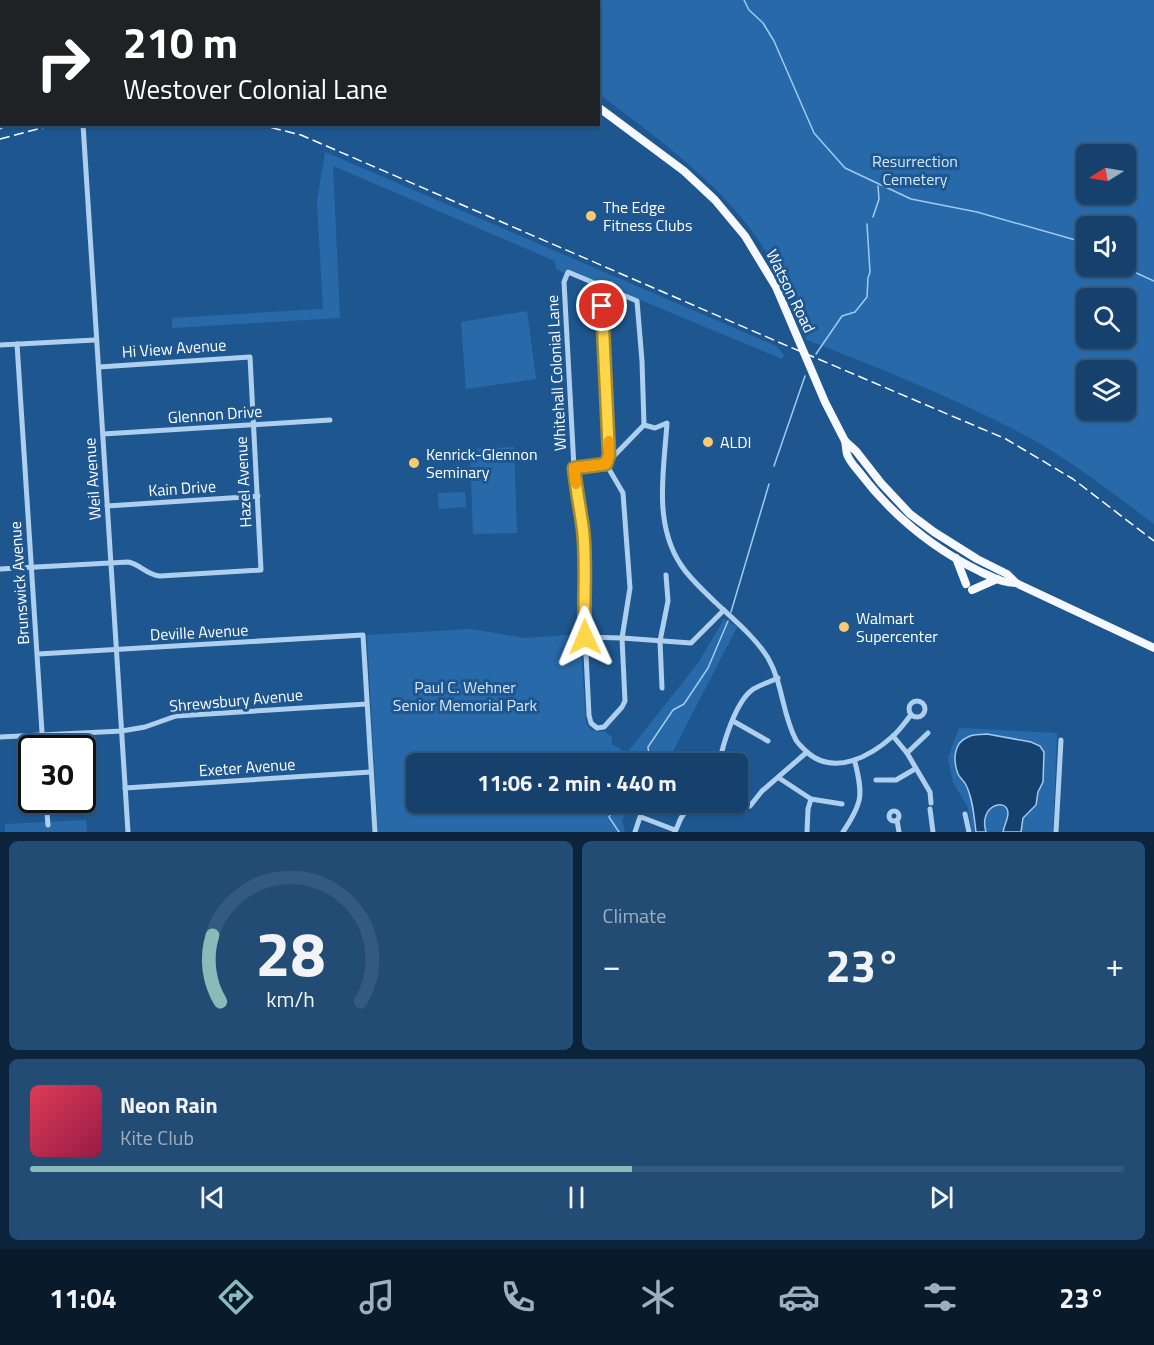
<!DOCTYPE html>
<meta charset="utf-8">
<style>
:root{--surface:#16416c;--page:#234c74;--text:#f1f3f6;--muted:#9eafc2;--line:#355a7f;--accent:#8bbbb9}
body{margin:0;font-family:"Titillium Web",sans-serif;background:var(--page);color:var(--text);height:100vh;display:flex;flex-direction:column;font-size:22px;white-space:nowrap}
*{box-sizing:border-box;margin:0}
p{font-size:20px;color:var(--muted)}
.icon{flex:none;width:33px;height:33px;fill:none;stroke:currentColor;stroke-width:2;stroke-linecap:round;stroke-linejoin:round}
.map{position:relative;height:832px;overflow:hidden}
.panel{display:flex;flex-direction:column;gap:9px;padding:9px;background:#0c243b;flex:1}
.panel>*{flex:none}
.top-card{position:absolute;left:0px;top:0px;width:600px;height:126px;box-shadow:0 2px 4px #0004,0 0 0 2px var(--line);background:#202124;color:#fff;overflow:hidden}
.needle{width:39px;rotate:259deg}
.tools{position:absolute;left:1076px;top:144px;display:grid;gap:12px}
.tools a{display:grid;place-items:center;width:60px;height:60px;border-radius:9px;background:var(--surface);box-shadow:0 2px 4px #0004,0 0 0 2px var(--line);font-size:30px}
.speed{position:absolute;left:18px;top:735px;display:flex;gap:12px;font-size:30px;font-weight:700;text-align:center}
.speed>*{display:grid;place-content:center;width:78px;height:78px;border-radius:50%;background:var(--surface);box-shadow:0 2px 4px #0004,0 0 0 2px var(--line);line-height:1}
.speed .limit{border:3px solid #111;border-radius:9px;background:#fff;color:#111}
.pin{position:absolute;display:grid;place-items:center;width:51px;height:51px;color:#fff;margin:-26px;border:3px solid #fff;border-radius:50%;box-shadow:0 2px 6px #0007}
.me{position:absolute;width:66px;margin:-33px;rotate:359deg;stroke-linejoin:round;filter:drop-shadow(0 0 4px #0008)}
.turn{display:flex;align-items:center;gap:21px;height:126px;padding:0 24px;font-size:27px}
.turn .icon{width:78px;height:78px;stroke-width:2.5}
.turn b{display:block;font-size:42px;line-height:51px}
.big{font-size:45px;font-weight:700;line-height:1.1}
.panel .card{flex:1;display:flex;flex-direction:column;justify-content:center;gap:9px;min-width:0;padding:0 21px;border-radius:9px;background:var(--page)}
.panel .dial{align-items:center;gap:0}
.dial svg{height:156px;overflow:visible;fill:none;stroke:var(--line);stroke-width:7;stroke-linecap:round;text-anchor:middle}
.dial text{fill:var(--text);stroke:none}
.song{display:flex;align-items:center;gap:18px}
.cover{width:72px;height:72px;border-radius:9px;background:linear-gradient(135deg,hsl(350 70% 55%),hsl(340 70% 35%))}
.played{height:6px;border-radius:3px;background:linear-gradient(90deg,var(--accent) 55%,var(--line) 55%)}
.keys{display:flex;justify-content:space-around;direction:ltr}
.heat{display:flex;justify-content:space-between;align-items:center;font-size:33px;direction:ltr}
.panel .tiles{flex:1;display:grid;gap:9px;grid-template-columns:1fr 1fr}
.card:last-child{grid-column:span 2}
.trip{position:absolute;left:406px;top:753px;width:342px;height:60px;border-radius:9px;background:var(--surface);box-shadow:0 2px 4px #0004,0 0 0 2px var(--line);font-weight:700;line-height:60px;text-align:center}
.menu{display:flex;height:96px;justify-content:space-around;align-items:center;background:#091a2b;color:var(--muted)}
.menu .icon{width:42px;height:42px}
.menu .current{color:var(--accent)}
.menu b{font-size:27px;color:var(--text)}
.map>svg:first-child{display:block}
.green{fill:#286aa9;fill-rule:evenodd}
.water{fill:#15416f;stroke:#a2caef;stroke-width:1.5}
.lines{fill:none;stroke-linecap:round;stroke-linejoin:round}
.stream{stroke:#a2caef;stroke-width:1.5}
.minor{stroke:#aecfed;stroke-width:5}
.secondary{stroke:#dbeafa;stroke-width:8}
.primary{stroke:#f5f9ff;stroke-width:8}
.rail{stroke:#fff;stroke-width:1.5;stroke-dasharray:10 4.5;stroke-linecap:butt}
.route-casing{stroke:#a68a30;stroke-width:15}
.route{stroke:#ffd54a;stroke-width:10}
.slow{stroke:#f59e0b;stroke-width:10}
.poi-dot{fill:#fcca6e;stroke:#1e5790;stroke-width:2}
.labels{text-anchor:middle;stroke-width:6;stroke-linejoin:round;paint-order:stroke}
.park-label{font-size:16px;fill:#d4e7fa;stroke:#1e5790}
.poi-label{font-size:16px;fill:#fff;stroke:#1e5790;text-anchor:start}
.street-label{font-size:16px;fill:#fff;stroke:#1e5790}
</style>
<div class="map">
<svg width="1154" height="832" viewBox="0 0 1154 832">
<rect width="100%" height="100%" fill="#1e5790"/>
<g class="green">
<path d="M 488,0 L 1154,0 L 1154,524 C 1109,490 1064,455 1013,429 C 947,395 877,367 807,340 C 791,297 771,252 740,216 C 700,168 648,131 599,94 L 598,2 ZM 1086,154 L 1125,154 L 1125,194 L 1086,194 ZM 1086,226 L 1125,226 L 1125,266 L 1086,266 ZM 1086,298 L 1125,298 L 1125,338 L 1086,338 ZM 1086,370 L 1125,370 L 1125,410 L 1086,410 Z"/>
<path d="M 325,152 L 776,346 L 784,355 L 782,359 L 566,269 L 564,273 L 556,269 L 555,261 L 333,166 L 340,318 L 172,328 L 172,318 L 323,309 L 317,202 Z"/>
<path d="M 527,311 L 536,379 L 466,389 L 461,322 Z"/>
<path d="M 514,447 L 517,533 L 473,534 L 470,449 Z"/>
<path d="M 465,492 L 466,507 L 439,509 L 438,493 Z"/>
<path d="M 724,619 L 737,627 L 667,763 L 417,764 L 417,802 L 636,803 L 622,820 L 625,832 L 378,832 L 367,635 L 471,629 L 525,638 L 580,634 L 586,723 C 590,731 596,733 605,731 L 612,738 L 612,744 L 627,753 L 698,663 Z"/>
<path d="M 959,728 L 1057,733 L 1053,832 L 1021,832 L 1023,818 L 1036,805 L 1038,792 L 1043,782 L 1031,742 L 987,734 L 959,776 C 972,792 973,812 976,832 L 972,832 L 968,808 L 953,782 L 948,758 Z"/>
<path d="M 996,805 C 1014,806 1005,821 1002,832 L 986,832 C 983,820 985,810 996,805 Z"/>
<path d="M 86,820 L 87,832 L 5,832 L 5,824 Z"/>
</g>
<path class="water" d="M 987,734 L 1031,742 L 1040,746 L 1044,752 L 1043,782 L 1038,792 L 1036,805 L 1023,818 L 1021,832 L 1003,832 C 1004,826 1008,819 1008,813 C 1007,797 978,805 986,832 L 976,832 C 974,817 973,799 966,785 C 964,781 960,778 958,774 C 953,761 953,743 968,737 C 973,734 981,735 987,734 Z"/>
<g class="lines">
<g class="stream">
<path d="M 744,0 L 749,10 L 763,23 L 774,41 L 814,133 L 845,168 L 911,199 L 977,212 L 1086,243"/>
<path d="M 873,217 L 879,199 L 878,186"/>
<path d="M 1121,266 L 1154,281"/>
<path d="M 816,354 L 842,316 L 855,312 L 867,297 L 868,278 L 870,272 L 867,224"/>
<path d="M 774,466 L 805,376"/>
<path d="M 731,612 L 769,484"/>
<path d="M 645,764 L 649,756 L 648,747 L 673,710 L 684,704 L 708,668 L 728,621"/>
<path d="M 617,802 L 609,817 L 619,832"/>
</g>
<g class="minor">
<path d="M 74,0 L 74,2"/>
<path d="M 0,47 L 2,46"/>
<path d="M 83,124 L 128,832"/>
<path d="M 0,127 L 6,124"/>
<path d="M 17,344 L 43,748"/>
<path d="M 0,345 L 95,340"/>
<path d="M 644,425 L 655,428 L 667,423 C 664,470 653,523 681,565 C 690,579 703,590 715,602 C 733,619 755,637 768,658 C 783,684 782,714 796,740 C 799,745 804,749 808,753 C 835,776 871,756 893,736 C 900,730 905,722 911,715"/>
<path d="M 103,434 L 330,420"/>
<path d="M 574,468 L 606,464 L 644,425 L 642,361 L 637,301 L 568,272 L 564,282 L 574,468 L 577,500 L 583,528 L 586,589 L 584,613 L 589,715 L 591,723 L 597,728 L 604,727 L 622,707 L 625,701 L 622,638 L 630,588 L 623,493 L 606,464 L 609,455 L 601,285"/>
<path d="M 107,506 L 258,496"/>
<path d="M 0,569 L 128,562 C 140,564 147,575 160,576 L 261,570 L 250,357 L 99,367"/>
<path d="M 585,637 L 622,638 L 691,643 L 724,610"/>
<path d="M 38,654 L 363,635 L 375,832"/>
<path d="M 662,688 L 660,641 L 668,601 L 666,575"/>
<circle cx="917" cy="709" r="8"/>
<path d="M 733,721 L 768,741"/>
<path d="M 893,736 L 907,753 L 930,792 L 931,803"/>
<path d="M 0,737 L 122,731 L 145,727 L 176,716 L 367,704"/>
<path d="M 907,753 L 928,733"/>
<path d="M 719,764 C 723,744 735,703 752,690 C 759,685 770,682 778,678"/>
<path d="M 779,778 L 811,799 L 842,804"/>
<path d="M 876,780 L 896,780 L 915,769"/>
<path d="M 125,788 L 371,772"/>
<path d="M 46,800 L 48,825"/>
<path d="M 750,806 L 762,791 L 807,752"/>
<path d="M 930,809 L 933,832"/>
<circle cx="894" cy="816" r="5"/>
<path d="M 965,814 L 969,832"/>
<path d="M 641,817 L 675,830"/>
<path d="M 897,820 L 899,832"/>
<path d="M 635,832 L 645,802"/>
<path d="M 675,832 L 681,818 L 692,802"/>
<path d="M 807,832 L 808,809 L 811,799"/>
<path d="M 843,832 C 863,802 863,795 855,762"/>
<path d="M 1056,832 L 1061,740"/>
</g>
<path class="secondary" d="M 465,2 L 466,0"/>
<g class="primary">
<path d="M 441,0 L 441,2"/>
<path d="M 451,0 L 453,2"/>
<path d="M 473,0 L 475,2"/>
<path d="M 483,0 L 483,2"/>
<path d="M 598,107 L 684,171 L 715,200 L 745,236 L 776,287 L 825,402 L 845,441 L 856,451 L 881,483 L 910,514 L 934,532 L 977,559 L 1007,574 L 1016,583 L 1154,648"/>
<path d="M 845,441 C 846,445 846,450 847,454 C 849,461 856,468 860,473 C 892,515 934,549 981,572 C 993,577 1002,583 1016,583"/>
<path d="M 956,558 L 966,584"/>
<path d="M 972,590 L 997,579"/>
</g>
<g class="rail">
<path d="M 257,124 L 301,135 L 776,341 L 1006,439 L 1073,479 L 1154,541"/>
<path d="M 0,139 L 56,124"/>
</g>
</g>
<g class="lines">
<defs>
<path id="route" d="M 585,637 C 583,601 587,565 583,529 C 580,508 576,488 574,468 L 606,464 L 609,455 L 602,306"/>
</defs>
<use href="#route" class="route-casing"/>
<use href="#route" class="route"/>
<path class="slow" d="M 576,484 L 574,468 L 606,464 L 609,455 L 609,441"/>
</g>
<g class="poi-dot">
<circle cx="591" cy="216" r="6"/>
<circle cx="708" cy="442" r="6"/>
<circle cx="414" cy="463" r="6"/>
<circle cx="844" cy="627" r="6"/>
</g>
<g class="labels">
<g class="park-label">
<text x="915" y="167">Resurrection<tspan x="915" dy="18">Cemetery</tspan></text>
<text x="465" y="693">Paul C. Wehner<tspan x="465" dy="18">Senior Memorial Park</tspan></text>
</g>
<g class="poi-label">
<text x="603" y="213">The Edge<tspan x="603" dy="18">Fitness Clubs</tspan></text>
<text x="720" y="448">ALDI</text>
<text x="426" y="460">Kenrick-Glennon<tspan x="426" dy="18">Seminary</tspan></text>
<text x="856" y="624">Walmart<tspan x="856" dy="18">Supercenter</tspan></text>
</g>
<g class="street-label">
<text transform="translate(791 291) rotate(64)" y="6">Watson Road</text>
<text transform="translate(174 348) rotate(-4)" y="6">Hi View Avenue</text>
<text transform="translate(556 373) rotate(-93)" y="6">Whitehall Colonial Lane</text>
<text transform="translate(215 414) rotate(-4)" y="6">Glennon Drive</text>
<text transform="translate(92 479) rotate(-94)" y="6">Weil Avenue</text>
<text transform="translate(243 482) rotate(-93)" y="6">Hazel Avenue</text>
<text transform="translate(182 488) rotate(-4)" y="6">Kain Drive</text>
<text transform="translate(19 583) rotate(-94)" y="6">Brunswick Avenue</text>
<text transform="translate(199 632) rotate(-3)" y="6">Deville Avenue</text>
<text transform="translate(236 700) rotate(-5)" y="6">Shrewsbury Avenue</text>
<text transform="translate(247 767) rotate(-4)" y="6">Exeter Avenue</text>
</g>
</g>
</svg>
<div class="tools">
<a><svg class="needle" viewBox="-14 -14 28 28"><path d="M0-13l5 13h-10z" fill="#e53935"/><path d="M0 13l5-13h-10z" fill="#9eafc2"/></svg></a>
<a><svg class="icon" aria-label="sound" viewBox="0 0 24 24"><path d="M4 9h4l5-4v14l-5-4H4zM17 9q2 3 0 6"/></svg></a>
<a><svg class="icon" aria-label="search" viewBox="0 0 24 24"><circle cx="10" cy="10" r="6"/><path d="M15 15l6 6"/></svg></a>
<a><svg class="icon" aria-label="layers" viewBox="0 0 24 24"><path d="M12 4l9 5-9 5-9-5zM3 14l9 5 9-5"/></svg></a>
</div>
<div class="speed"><div class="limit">30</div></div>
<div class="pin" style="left:602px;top:306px;background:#d93025"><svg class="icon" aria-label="arrive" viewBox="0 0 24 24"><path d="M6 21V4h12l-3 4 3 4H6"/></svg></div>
<svg class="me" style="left:585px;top:637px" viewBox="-20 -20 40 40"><path d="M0-17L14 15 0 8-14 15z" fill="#ffd54a" stroke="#fff" stroke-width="4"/></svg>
<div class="trip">11:06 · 2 min · 440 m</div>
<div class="top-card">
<div class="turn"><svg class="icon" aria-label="right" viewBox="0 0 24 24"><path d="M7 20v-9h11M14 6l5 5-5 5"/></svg><div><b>210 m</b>Westover Colonial Lane</div></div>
</div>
</div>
<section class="panel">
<div class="tiles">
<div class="card dial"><svg viewBox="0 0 100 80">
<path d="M14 69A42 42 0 1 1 86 69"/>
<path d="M14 69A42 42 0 0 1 10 35" stroke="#8bbbb9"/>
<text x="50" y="56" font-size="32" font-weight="700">28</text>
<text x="50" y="72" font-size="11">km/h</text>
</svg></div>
<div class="card"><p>Climate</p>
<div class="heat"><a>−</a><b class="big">23°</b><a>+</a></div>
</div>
<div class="card">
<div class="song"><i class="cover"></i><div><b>Neon Rain</b><p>Kite Club</p></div></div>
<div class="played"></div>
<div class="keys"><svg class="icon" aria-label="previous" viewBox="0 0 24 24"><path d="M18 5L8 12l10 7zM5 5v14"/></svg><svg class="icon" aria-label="pause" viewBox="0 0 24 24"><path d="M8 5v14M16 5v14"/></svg><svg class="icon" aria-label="next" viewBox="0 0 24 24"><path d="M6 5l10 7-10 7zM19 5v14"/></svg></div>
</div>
</div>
</section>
<nav class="menu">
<b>11:04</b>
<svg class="icon current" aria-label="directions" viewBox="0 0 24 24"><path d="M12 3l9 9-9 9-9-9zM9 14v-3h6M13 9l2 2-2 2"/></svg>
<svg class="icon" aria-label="music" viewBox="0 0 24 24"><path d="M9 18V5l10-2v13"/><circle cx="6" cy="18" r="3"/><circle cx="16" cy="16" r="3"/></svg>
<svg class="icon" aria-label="phone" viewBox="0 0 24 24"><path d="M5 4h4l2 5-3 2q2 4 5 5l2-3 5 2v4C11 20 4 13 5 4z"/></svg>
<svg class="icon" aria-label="climate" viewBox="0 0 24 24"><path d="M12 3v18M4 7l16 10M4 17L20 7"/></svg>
<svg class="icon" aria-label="car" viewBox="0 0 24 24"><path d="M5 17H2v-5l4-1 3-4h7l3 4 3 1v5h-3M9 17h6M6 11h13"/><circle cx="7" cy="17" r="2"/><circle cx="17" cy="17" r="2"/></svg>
<svg class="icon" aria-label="filters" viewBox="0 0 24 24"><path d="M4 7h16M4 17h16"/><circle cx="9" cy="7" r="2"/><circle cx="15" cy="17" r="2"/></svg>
<b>23°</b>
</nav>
